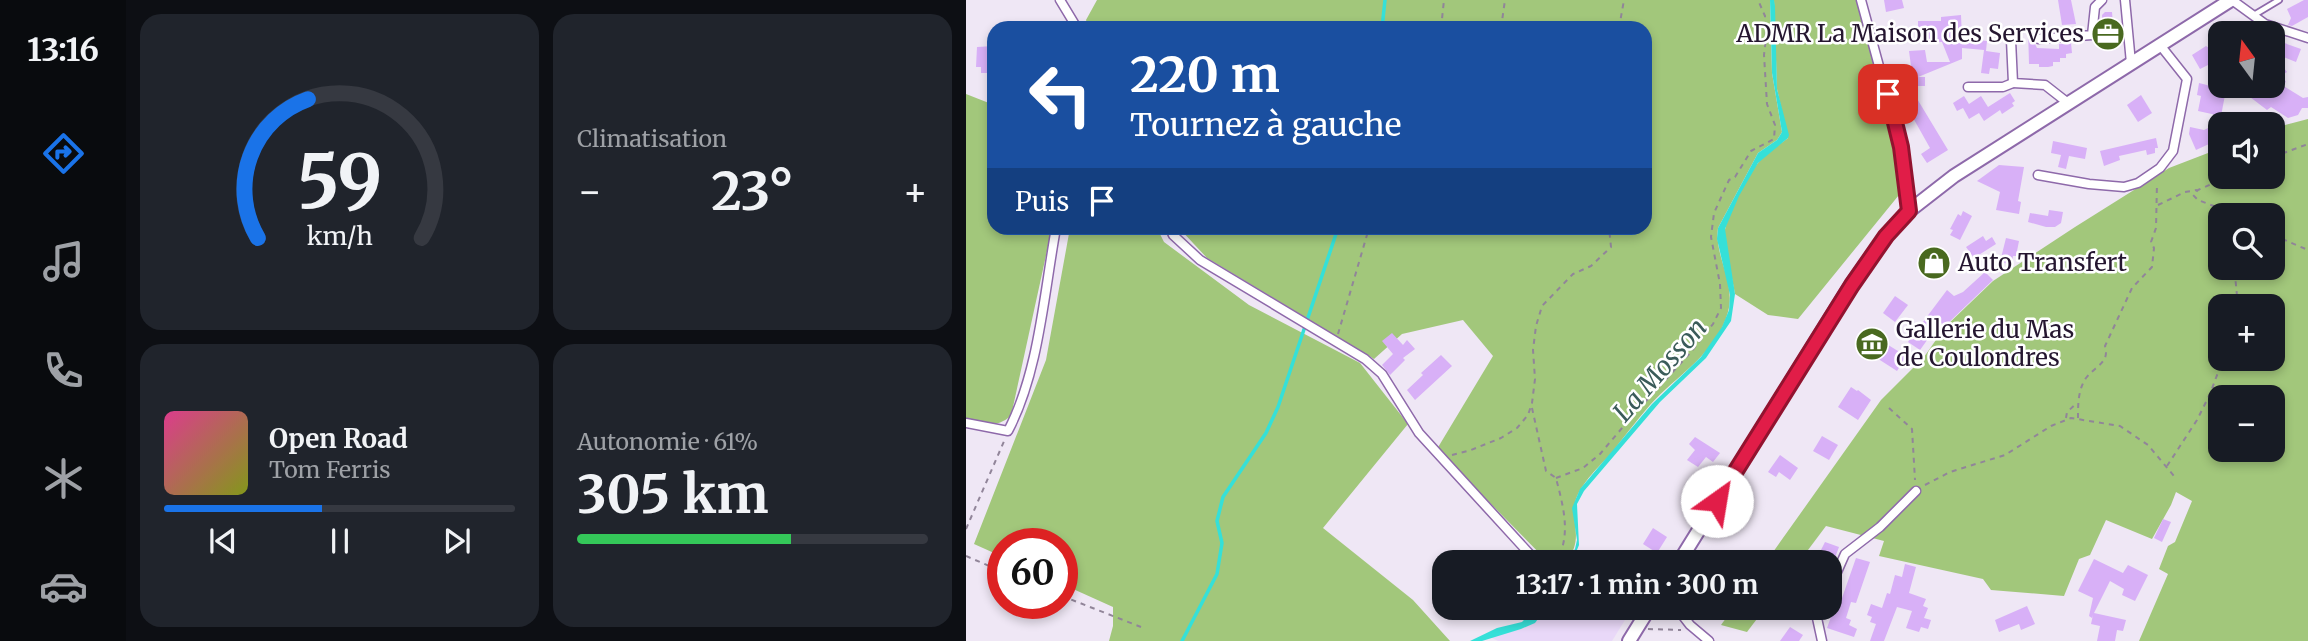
<!DOCTYPE html>
<html lang="fr">
<meta charset="utf-8">
<style>
:root{--surface:#171b24;--page:#20242c;--text:#f1f3f6;--muted:#9ea1a6;--line:#363941;--accent:#1a73e8}
body{margin:0;font-family:Merriweather,serif;background:var(--page);color:var(--text);height:100vh;display:flex;flex-direction:column;font-size:26px;white-space:nowrap}
*{box-sizing:border-box;margin:0}
p{font-size:23px;color:var(--muted)}
.icon{flex:none;width:38px;height:38px;fill:none;stroke:currentColor;stroke-width:2;stroke-linecap:round;stroke-linejoin:round}
.map{position:relative;flex:1;overflow:hidden}
.panel{display:flex;flex-direction:column;gap:14px;padding:14px;background:#0d0f14;width:840px}
.panel>*{flex:none}
.top-card{position:absolute;left:21px;top:21px;width:665px;height:214px;border-radius:21px;box-shadow:0 4px 10px #0003;background:#1a4fa0;color:#fff;overflow:hidden}
.needle{width:46px;rotate:345deg}
.tools{position:absolute;left:1242px;top:21px;display:grid;gap:14px}
.tools a{display:grid;place-items:center;width:77px;height:77px;border-radius:14px;background:var(--surface);box-shadow:0 4px 10px #0003;font-size:35px}
.speed{position:absolute;left:21px;top:528px;display:flex;gap:14px;font-size:35px;font-weight:700;text-align:center}
.speed>*{display:grid;place-content:center;width:91px;height:91px;border-radius:50%;background:var(--surface);box-shadow:0 4px 10px #0003;line-height:1}
.speed .limit{border:10px solid #d22;background:#fff;color:#111}
.pin{position:absolute;display:grid;place-items:center;width:60px;height:60px;color:#fff;margin:-30px;border-radius:14px;box-shadow:0 4px 10px #0006}
.me{position:absolute;width:77px;margin:-38px;rotate:32deg;stroke-linejoin:round;filter:drop-shadow(0 0 5px #0008)}
.turn{display:flex;align-items:center;gap:24px;height:147px;padding:0 28px;font-size:32px}
.turn .icon{width:91px;height:91px;stroke-width:2.5}
.turn b{display:block;font-size:49px;line-height:60px}
.then{display:flex;align-items:center;height:66px;padding:0 28px;background:#0003;gap:14px;font-size:26px}
.big{font-size:52px;font-weight:700;line-height:1.1}
.panel .widget{flex:1;display:flex;flex-direction:column;justify-content:center;gap:10px;min-width:0;padding:0 24px;border-radius:21px;background:var(--page)}
.panel .dial{align-items:center;gap:0}
.dial svg{height:182px;overflow:visible;fill:none;stroke:var(--line);stroke-width:7;stroke-linecap:round;text-anchor:middle}
.dial text{fill:var(--text);stroke:none}
.song{display:flex;align-items:center;gap:21px}
.cover{width:84px;height:84px;border-radius:10px;background:linear-gradient(135deg,hsl(330 70% 55%),hsl(70 70% 35%))}
.played{height:7px;border-radius:4px;background:linear-gradient(90deg,var(--accent) 45%,var(--line) 45%)}
.keys{display:flex;justify-content:space-around;direction:ltr}
.heat{display:flex;justify-content:space-between;align-items:center;font-size:38px;direction:ltr}
.charge{height:10px;border-radius:5px;background:linear-gradient(90deg,#34c759 61%,var(--line) 0)}
.panel .tiles{flex:1;display:grid;gap:14px;grid-template-columns:repeat(2,1fr)}
.trip{position:absolute;left:466px;top:550px;width:410px;height:70px;border-radius:21px;background:var(--surface);box-shadow:0 4px 10px #0003;font-weight:700;line-height:70px;text-align:center}
main{display:flex;flex:1;min-height:0}
.menu{display:flex;flex-direction:column;width:126px;justify-content:space-around;align-items:center;background:#090b0e;color:var(--muted)}
.menu .icon{width:49px;height:49px}
.menu .current{color:var(--accent)}
.menu b{font-size:32px;color:var(--text)}
.map>svg:first-child{display:block}
.built{fill:#e9d8f8}
.green{fill:#a2c77b;fill-rule:evenodd}
.water{fill:#35e0d8}
.lines{fill:none;stroke-linecap:round;stroke-linejoin:round}
.stream{stroke:#35e0d8;stroke-width:3.5}
.building{fill:#d8b0f7}
.lane-casing{stroke:#8e69aa;stroke-width:8}
.street-casing{stroke:#8e69aa;stroke-width:11}
.primary-casing{stroke:#8e69aa;stroke-width:16}
.path{stroke:#918599;stroke-width:2;stroke-dasharray:5 5;stroke-linecap:butt}
.lane{stroke:#fff;stroke-width:4.5}
.street{stroke:#fff;stroke-width:8}
.primary{stroke:#fff;stroke-width:12}
.route-casing{stroke:#92132f;stroke-width:18}
.route{stroke:#e11d48;stroke-width:12}
.labels{text-anchor:middle;stroke-width:5;stroke-linejoin:round;paint-order:stroke}
.poi-label{font-size:24px;fill:#251630;stroke:#fff;text-anchor:start}
.water-label{font-size:26px;font-style:italic;fill:#3a5b59;stroke:#fff}
</style>
<main>
<nav class="menu">
<b>13:16</b>
<svg class="icon current" aria-label="directions" viewBox="0 0 24 24"><path d="M12 3l9 9-9 9-9-9zM9 14v-3h6M13 9l2 2-2 2"/></svg>
<svg class="icon" aria-label="music" viewBox="0 0 24 24"><path d="M9 18V5l10-2v13"/><circle cx="6" cy="18" r="3"/><circle cx="16" cy="16" r="3"/></svg>
<svg class="icon" aria-label="phone" viewBox="0 0 24 24"><path d="M5 4h4l2 5-3 2q2 4 5 5l2-3 5 2v4C11 20 4 13 5 4z"/></svg>
<svg class="icon" aria-label="climate" viewBox="0 0 24 24"><path d="M12 3v18M4 7l16 10M4 17L20 7"/></svg>
<svg class="icon" aria-label="car" viewBox="0 0 24 24"><path d="M5 17H2v-5l4-1 3-4h7l3 4 3 1v5h-3M9 17h6M6 11h13"/><circle cx="7" cy="17" r="2"/><circle cx="17" cy="17" r="2"/></svg>
</nav>
<section class="panel">
<div class="tiles">
<div class="widget dial"><svg viewBox="0 0 100 80">
<path d="M14 69A42 42 0 1 1 86 69"/>
<path d="M14 69A42 42 0 0 1 36 8" stroke="#1a73e8"/>
<text x="50" y="56" font-size="32" font-weight="700">59</text>
<text x="50" y="72" font-size="11">km/h</text>
</svg></div>
<div class="widget"><p>Climatisation</p>
<div class="heat"><a>−</a><b class="big">23°</b><a>+</a></div>
</div>
<div class="widget">
<div class="song"><i class="cover"></i><div><b>Open Road</b><p>Tom Ferris</p></div></div>
<div class="played"></div>
<div class="keys"><svg class="icon" aria-label="previous" viewBox="0 0 24 24"><path d="M18 5L8 12l10 7zM5 5v14"/></svg><svg class="icon" aria-label="pause" viewBox="0 0 24 24"><path d="M8 5v14M16 5v14"/></svg><svg class="icon" aria-label="next" viewBox="0 0 24 24"><path d="M6 5l10 7-10 7zM19 5v14"/></svg></div>
</div>
<div class="widget"><p>Autonomie · 61%</p><b class="big">305 km</b><div class="charge"></div></div>
</div>
</section>
<div class="map">
<svg width="1342" height="641" viewBox="0 0 1342 641">
<rect width="100%" height="100%" fill="#efe7f5"/>
<path class="built" d="M 581,607 L 667,607 L 646,641 L 532,641 L 524,637 L 555,629 L 568,623 Z"/>
<g class="green">
<path d="M 131,0 L 804,0 L 806,73 L 816,132 L 811,140 L 792,153 L 752,228 C 748,256 770,282 762,312 C 751,353 711,375 684,405 C 670,421 657,438 644,455 C 634,465 624,475 616,487 C 596,517 623,533 600,562 L 582,562 L 471,449 L 527,356 L 497,320 L 436,334 L 408,359 L 241,258 L 213,228 L 679,228 L 679,28 L 123,28 L 120,20 Z"/>
<path d="M 808,0 L 895,0 L 932,147 L 937,190 L 832,319 L 802,315 L 769,294 L 758,237 C 759,218 780,178 792,163 C 799,153 812,146 822,138 L 811,89 Z"/>
<path d="M 0,94 L 28,105 L 28,228 L 86,228 L 45,416 C 28,429 20,424 0,419 Z"/>
<path d="M 1342,119 L 1342,641 L 1173,641 L 1202,574 L 1193,569 L 1202,546 L 1209,542 L 1226,501 L 1210,492 L 1205,505 L 1186,539 L 1140,520 L 1124,555 L 1113,559 L 1098,596 L 1025,590 L 1017,579 L 913,556 L 918,541 L 860,526 L 833,562 L 800,562 L 915,400 L 958,357 L 979,327 L 1027,281 L 1109,227 L 1203,168 L 1255,148 L 1255,177 L 1307,177 L 1307,128 ZM 1255,215 L 1307,215 L 1307,268 L 1255,268 ZM 1255,306 L 1307,306 L 1307,359 L 1255,359 ZM 1255,397 L 1307,397 L 1307,450 L 1255,450 Z"/>
<path d="M 104,228 L 191,228 L 198,242 L 283,305 L 394,363 L 442,424 L 357,528 L 447,600 L 484,641 L 143,641 L 147,626 L 147,607 L 96,584 L 96,544 L 37,544 L 37,557 L 8,544 L 80,360 Z"/>
<path d="M 768,607 L 800,607 L 781,632 L 755,625 Z"/>
</g>
<g class="water">
<path d="M 804,0 L 808,0 L 809,6 L 811,89 L 823,135 L 822,138 L 792,163 L 773,196 L 759,229 L 769,294 L 765,321 L 740,358 L 694,402 L 618,491 L 611,504 L 613,545 L 606,562 L 600,562 L 609,549 L 611,540 L 606,508 L 614,489 L 686,404 L 735,357 L 756,327 L 763,310 L 764,295 L 751,239 L 752,228 L 792,153 L 811,140 L 816,132 L 806,73 Z"/>
<path d="M 570,607 L 581,607 L 569,623 L 555,629 L 516,641 L 504,641 L 531,628 L 556,622 Z"/>
</g>
<g class="lines">
<g class="stream">
<path d="M 416,28 L 419,0"/>
<path d="M 216,641 L 251,574 L 256,543 L 251,521 L 257,497 L 300,433 L 312,407 L 372,228"/>
</g>
</g>
<g class="building">
<path d="M 918,0 L 936,0 L 938,8 L 920,12 Z"/>
<path d="M 1092,0 L 1105,0 L 1110,24 L 1096,25 Z"/>
<path d="M 1338,0 L 1342,0 L 1342,17 L 1326,26 L 1322,25 L 1325,18 L 1321,9 Z"/>
<path d="M 1139,12 L 1146,12 L 1148,36 L 1137,36 L 1136,15 Z"/>
<path d="M 995,15 L 996,38 L 1021,41 L 1020,51 L 1034,53 L 1032,69 L 1024,68 L 1023,74 L 1015,73 L 1018,50 L 996,48 L 996,59 L 952,77 L 959,77 L 959,86 L 949,86 L 949,78 L 943,80 L 943,66 L 945,66 L 943,51 L 959,50 L 961,62 L 984,62 L 976,42 L 952,42 L 952,21 L 975,21 L 975,17 Z"/>
<path d="M 1062,29 L 1069,29 L 1067,40 L 1071,48 L 1093,49 L 1093,44 L 1105,43 L 1106,53 L 1100,54 L 1100,58 L 1094,58 L 1094,62 L 1087,62 L 1087,66 L 1082,67 L 1073,67 L 1073,64 L 1063,64 Z"/>
<path d="M 1307,39 L 1335,49 L 1330,62 L 1307,53 L 1321,72 L 1316,75 L 1320,82 L 1316,85 L 1337,98 L 1342,97 L 1342,108 L 1336,108 L 1332,115 L 1322,118 L 1305,107 L 1301,110 L 1284,97 L 1294,90 L 1297,94 L 1307,88 Z"/>
<path d="M 1255,40 L 1255,75 L 1248,70 L 1245,71 L 1242,65 L 1234,69 L 1226,55 L 1240,46 L 1247,51 Z"/>
<path d="M 28,46 L 28,73 L 15,73 L 15,67 L 10,67 L 11,47 Z"/>
<path d="M 1233,83 L 1241,85 L 1259,95 L 1255,116 L 1232,111 L 1235,96 L 1231,95 Z"/>
<path d="M 1044,93 L 1049,101 L 1046,103 L 1048,106 L 1036,114 L 1034,110 L 1018,121 L 1013,113 L 1003,119 L 997,108 L 991,111 L 987,103 L 998,96 L 1003,104 L 1015,96 L 1022,107 Z"/>
<path d="M 1175,95 L 1186,113 L 1172,122 L 1161,105 Z"/>
<path d="M 936,97 L 950,97 L 982,150 L 961,163 L 955,154 L 964,148 L 946,116 L 943,118 L 939,110 L 937,105 L 940,103 Z"/>
<path d="M 1248,125 L 1254,139 L 1230,150 L 1223,134 L 1224,127 L 1238,130 Z"/>
<path d="M 1190,138 L 1192,148 L 1189,148 L 1189,153 L 1181,155 L 1180,150 L 1153,156 L 1154,160 L 1138,166 L 1134,151 Z"/>
<path d="M 1087,141 L 1121,148 L 1119,159 L 1103,156 L 1100,169 L 1092,167 L 1095,155 L 1085,153 Z"/>
<path d="M 1033,165 L 1058,167 L 1052,201 L 1055,202 L 1053,214 L 1030,210 L 1034,192 L 1011,181 Z"/>
<path d="M 1083,210 L 1097,212 L 1095,223 L 1089,227 L 1080,227 L 1062,222 L 1064,213 L 1082,216 Z"/>
<path d="M 997,211 L 1006,216 L 994,240 L 984,235 L 987,230 L 984,229 L 992,214 L 995,216 Z"/>
<path d="M 1017,236 L 1020,241 L 1026,237 L 1030,244 L 1008,258 L 1000,247 Z"/>
<path d="M 1040,238 L 1053,241 L 1050,256 L 1047,256 L 1046,262 L 1043,262 L 1043,264 L 1034,262 Z"/>
<path d="M 1019,272 L 1027,280 L 979,326 L 974,322 L 954,350 L 942,342 L 981,290 L 988,296 L 997,292 Z"/>
<path d="M 929,296 L 942,305 L 929,322 L 917,313 Z"/>
<path d="M 898,330 L 940,356 L 931,371 L 889,344 Z"/>
<path d="M 426,333 L 437,345 L 441,340 L 449,349 L 437,358 L 439,360 L 424,375 L 416,365 L 427,354 L 416,341 Z"/>
<path d="M 475,355 L 486,366 L 449,400 L 441,390 L 457,375 L 455,373 Z"/>
<path d="M 885,387 L 891,391 L 892,390 L 905,400 L 892,420 L 872,407 Z"/>
<path d="M 856,436 L 872,445 L 863,460 L 847,451 Z"/>
<path d="M 729,437 L 754,453 L 747,462 L 740,457 L 732,467 L 721,460 L 729,450 L 723,444 Z"/>
<path d="M 814,455 L 832,468 L 824,480 L 813,472 L 810,477 L 802,472 Z"/>
<path d="M 1197,519 L 1205,522 L 1196,542 L 1188,538 Z"/>
<path d="M 687,528 L 701,537 L 691,553 L 677,544 Z"/>
<path d="M 859,542 L 873,547 L 867,563 L 849,562 Z"/>
<path d="M 890,558 L 904,562 L 890,603 L 885,602 L 880,618 L 885,620 L 883,625 L 891,629 L 888,637 L 861,628 L 872,597 L 876,598 Z"/>
<path d="M 1128,559 L 1157,573 L 1162,565 L 1182,575 L 1169,601 L 1156,595 L 1158,589 L 1144,581 L 1128,613 L 1160,620 L 1157,631 L 1151,630 L 1149,641 L 1131,641 L 1134,626 L 1125,624 L 1127,615 L 1126,618 L 1123,616 L 1127,598 L 1112,591 Z"/>
<path d="M 939,564 L 950,567 L 943,593 L 960,599 L 957,606 L 962,608 L 958,618 L 965,620 L 962,629 L 955,627 L 953,632 L 940,628 L 946,611 L 931,607 L 918,641 L 904,641 L 910,624 L 904,622 L 906,617 L 901,615 L 905,604 L 916,608 L 921,593 L 924,594 L 929,575 L 936,577 Z"/>
<path d="M 1061,606 L 1069,624 L 1055,630 L 1053,624 L 1033,632 L 1029,620 Z"/>
<path d="M 824,627 L 837,635 L 833,641 L 814,641 Z"/>
</g>
<g class="lines">
<defs>
<path id="lane" d="M 1288,15 L 1313,0"/>
<g id="street">
<path d="M 94,0 L 111,28"/>
<path d="M 895,0 L 935,147 L 943,211"/>
<path d="M 1159,0 L 1165,63"/>
<path d="M 1266,0 L 1299,24 L 1342,38"/>
<path d="M 1073,39 L 1126,35 L 1129,7 L 1136,0"/>
<path d="M 1045,40 L 1047,83 L 1079,85 L 1102,103"/>
<path d="M 1002,87 L 1037,87 L 1047,83"/>
<path d="M 1072,175 L 1123,184 L 1158,187 L 1172,183 L 1194,168 L 1207,151 L 1221,79 L 1194,45"/>
<path d="M 204,228 L 207,235 L 234,260 L 399,359 L 416,374 L 453,433 L 571,562"/>
<path d="M 0,423 L 42,431 C 73,372 78,293 90,228"/>
<path d="M 863,590 L 879,554 L 914,527 L 950,491"/>
<path d="M 710,607 L 724,625 L 743,641"/>
<path d="M 854,607 L 851,618 L 856,641"/>
</g>
<g id="primary">
<path d="M 713,562 L 885,285 L 920,236 L 943,211 L 988,176 L 1265,0"/>
<path d="M 663,641 L 684,607"/>
</g>
</defs>
<use href="#lane" class="lane-casing"/>
<use href="#street" class="street-casing"/>
<use href="#primary" class="primary-casing"/>
<g class="path">
<path d="M 475,28 L 478,0"/>
<path d="M 535,28 L 539,0"/>
<path d="M 653,28 L 658,0"/>
<path d="M 1307,157 L 1342,144"/>
<path d="M 1262,177 L 1232,190 L 1227,195 L 1232,200 L 1271,215"/>
<path d="M 1192,205 L 1219,192 L 1231,190"/>
<path d="M 1307,235 L 1342,250"/>
<path d="M 1269,306 L 1271,296 L 1269,275 L 1274,268"/>
<path d="M 372,334 L 403,228"/>
<path d="M 566,408 L 580,471 L 590,478 C 597,506 606,535 590,562"/>
<path d="M 923,408 L 946,429 L 949,480"/>
<path d="M 1100,418 L 1101,412 L 1111,403"/>
<path d="M 1112,418 C 1112,404 1112,390 1120,378 C 1129,366 1144,363 1139,346 L 1166,288 L 1186,267 L 1188,248 L 1185,242 L 1190,228 L 1191,183"/>
<path d="M 486,455 L 505,450 L 535,438 L 551,428 L 562,415 L 566,403 L 569,379 L 567,350 L 570,326 L 576,306 L 607,274 L 625,266 L 645,247 L 643,228"/>
<path d="M 1201,466 L 1231,420 L 1244,394 L 1257,359"/>
<path d="M 590,478 L 617,468 L 634,454 L 668,414 L 725,352 L 747,324 L 755,308 L 754,284 L 745,237 L 748,213 L 763,180 L 769,177 L 785,151 L 808,139 L 809,125 L 801,104 L 798,55 L 800,38 L 799,16 L 792,0"/>
<path d="M 959,485 L 984,472 L 1039,455 L 1085,426 L 1105,418 L 1154,426 L 1182,445 L 1208,476"/>
<path d="M 0,529 L 39,439"/>
<path d="M 0,556 L 37,572"/>
<path d="M 96,596 L 175,627"/>
<path d="M 648,607 L 660,615"/>
<path d="M 682,629 L 715,630"/>
</g>
<use href="#lane" class="lane"/>
<use href="#street" class="street"/>
<use href="#primary" class="primary"/>
</g>
<g class="lines">
<defs>
<path id="route" d="M 751,501 L 886,285 L 920,236 L 943,211 L 935,147 L 922,94"/>
</defs>
<use href="#route" class="route-casing"/>
<use href="#route" class="route"/>
</g>
<defs>
<symbol id="office-disc" viewBox="-11 -11 22 22"><circle r="9.5" fill="#49691f" stroke="#fff"/><path d="M-6-3h4V-5.5h4V-3h4V5H-6ZM-1-4.5V-3h2v-1.5ZM-6 0V1H6V0Z" fill="#fff"/></symbol>
<symbol id="shop-disc" viewBox="-11 -11 22 22"><circle r="9.5" fill="#49691f" stroke="#fff"/><path d="M-5-2.5h2.3a2.7 3.5 0 0 1 5.4 0H5L5.5 6h-11ZM-1.5-2.5h3a1.5 2.3 0 0 0-3 0Z" fill="#fff"/></symbol>
<symbol id="museum-disc" viewBox="-11 -11 22 22"><circle r="9.5" fill="#49691f" stroke="#fff"/><path d="M0-6L6-3V-2H-6V-3ZM-5-1h2V3h-2ZM-1-1h2V3h-2ZM3-1h2V3H3ZM-6 4H6V6H-6Z" fill="#fff"/></symbol>
</defs>
<g fill-rule="evenodd">
<use href="#office-disc" x="1123" y="15" width="38" height="38"/>
<use href="#shop-disc" x="949" y="244" width="38" height="38"/>
<use href="#museum-disc" x="887" y="325" width="38" height="38"/>
</g>
<g class="labels">
<g class="poi-label">
<text x="1118" y="42" text-anchor="end">ADMR La Maison des Services</text>
<text x="992" y="271">Auto Transfert</text>
<text x="930" y="338">Gallerie du Mas<tspan x="930" dy="28">de Coulondres</tspan></text>
</g>
<g class="water-label">
<text transform="translate(694 370) rotate(-49)" y="9">La Mosson</text>
</g>
</g>
</svg>
<div class="tools">
<a><svg class="needle" viewBox="-14 -14 28 28"><path d="M0-13l5 13h-10z" fill="#e53935"/><path d="M0 13l5-13h-10z" fill="#9ea1a6"/></svg></a>
<a><svg class="icon" aria-label="sound" viewBox="0 0 24 24"><path d="M4 9h4l5-4v14l-5-4H4zM17 9q2 3 0 6"/></svg></a>
<a><svg class="icon" aria-label="search" viewBox="0 0 24 24"><circle cx="10" cy="10" r="6"/><path d="M15 15l6 6"/></svg></a>
<a>+</a>
<a>−</a>
</div>
<div class="speed"><div class="limit">60</div></div>
<div class="pin" style="left:922px;top:94px;background:#d93025"><svg class="icon" aria-label="arrive" viewBox="0 0 24 24"><path d="M6 21V4h12l-3 4 3 4H6"/></svg></div>
<svg class="me" style="left:751px;top:501px" viewBox="-20 -20 40 40"><circle r="19" fill="#fff"/><path d="M0-13L10 11 0 6-10 11z" fill="#e11d48"/></svg>
<div class="trip">13:17 · 1 min · 300 m</div>
<div class="top-card">
<div class="turn"><svg class="icon" aria-label="left" viewBox="0 0 24 24"><path d="M17 20v-9H6M10 6l-5 5 5 5"/></svg><div><b>220 m</b>Tournez à gauche</div></div>
<div class="then">Puis<svg class="icon" aria-label="arrive" viewBox="0 0 24 24"><path d="M6 21V4h12l-3 4 3 4H6"/></svg></div>
</div>
</div>
</main>
